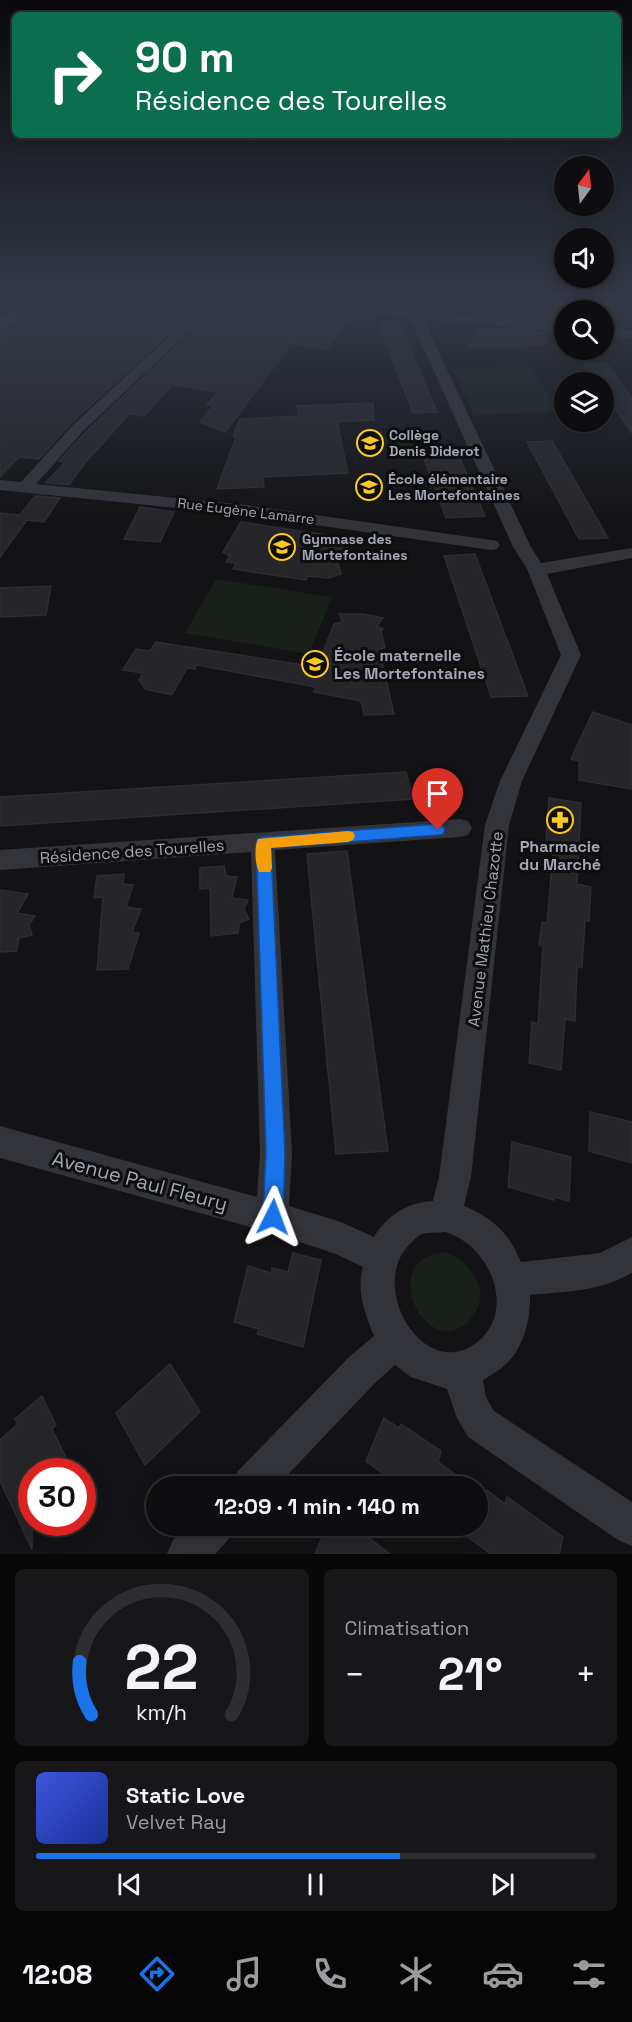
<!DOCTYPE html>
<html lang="fr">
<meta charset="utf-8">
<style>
:root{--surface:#0e0e10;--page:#171719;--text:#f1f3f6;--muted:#9b9c9f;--line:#2e2e30;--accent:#1a73e8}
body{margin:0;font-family:"Space Grotesk",sans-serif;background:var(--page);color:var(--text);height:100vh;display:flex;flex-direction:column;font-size:22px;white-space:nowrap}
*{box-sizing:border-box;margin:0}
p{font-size:20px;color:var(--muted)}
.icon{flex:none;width:33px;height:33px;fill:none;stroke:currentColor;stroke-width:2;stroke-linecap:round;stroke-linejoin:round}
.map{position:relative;height:1554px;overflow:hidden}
.panel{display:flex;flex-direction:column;gap:15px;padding:15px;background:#080809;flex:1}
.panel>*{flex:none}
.guide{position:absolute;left:12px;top:12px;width:609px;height:126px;border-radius:9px;box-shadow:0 3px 15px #0003,0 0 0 2px var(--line);background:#0b6e4f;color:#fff;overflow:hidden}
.needle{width:39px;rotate:15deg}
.tools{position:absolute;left:554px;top:156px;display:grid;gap:12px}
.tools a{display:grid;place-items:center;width:60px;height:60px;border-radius:50%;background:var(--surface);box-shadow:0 3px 15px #0003,0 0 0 2px var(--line);font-size:30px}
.speed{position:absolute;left:18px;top:1458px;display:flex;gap:12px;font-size:30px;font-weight:700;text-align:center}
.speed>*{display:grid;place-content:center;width:78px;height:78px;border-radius:50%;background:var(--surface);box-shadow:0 3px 15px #0003,0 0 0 2px var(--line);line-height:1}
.speed .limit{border:9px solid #d22;background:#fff;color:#111}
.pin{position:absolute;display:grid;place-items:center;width:51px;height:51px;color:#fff;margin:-62px -26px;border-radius:50% 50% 50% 0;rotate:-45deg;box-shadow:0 0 6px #0007}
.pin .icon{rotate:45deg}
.me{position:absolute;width:66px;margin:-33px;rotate:3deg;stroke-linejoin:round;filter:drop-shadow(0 0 4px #0008)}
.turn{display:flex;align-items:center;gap:21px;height:126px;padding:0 24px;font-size:27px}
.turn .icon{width:78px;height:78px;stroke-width:2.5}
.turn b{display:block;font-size:42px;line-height:51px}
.big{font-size:45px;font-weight:700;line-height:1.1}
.panel .widget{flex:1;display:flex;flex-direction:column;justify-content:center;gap:9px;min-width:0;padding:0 21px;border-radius:9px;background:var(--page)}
.panel .dial{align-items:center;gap:0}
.dial svg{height:156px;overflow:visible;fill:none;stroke:var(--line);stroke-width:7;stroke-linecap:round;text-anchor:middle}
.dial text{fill:var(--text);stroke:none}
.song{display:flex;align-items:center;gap:18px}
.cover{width:72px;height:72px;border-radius:9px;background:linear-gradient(135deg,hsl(230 70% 55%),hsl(230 70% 35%))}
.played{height:6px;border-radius:3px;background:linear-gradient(90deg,var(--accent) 65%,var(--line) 65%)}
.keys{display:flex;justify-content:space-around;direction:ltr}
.heat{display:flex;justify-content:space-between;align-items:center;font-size:33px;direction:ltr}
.panel .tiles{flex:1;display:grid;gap:15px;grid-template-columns:1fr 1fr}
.widget:last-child{grid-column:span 2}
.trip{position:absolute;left:146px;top:1476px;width:342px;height:60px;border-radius:30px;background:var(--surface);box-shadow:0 3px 15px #0003,0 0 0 2px var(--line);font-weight:700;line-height:60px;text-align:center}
.tab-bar{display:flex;height:96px;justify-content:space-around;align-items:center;background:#060606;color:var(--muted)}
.tab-bar .icon{width:42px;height:42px}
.tab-bar .current{color:var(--accent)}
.tab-bar b{font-size:27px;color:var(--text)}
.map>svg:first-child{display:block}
.green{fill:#19201a}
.building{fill:#262629;stroke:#2d2c31;stroke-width:1.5}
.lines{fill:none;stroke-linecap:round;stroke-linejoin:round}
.street{fill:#33343a;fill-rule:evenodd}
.secondary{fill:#41434a;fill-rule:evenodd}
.route{fill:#1a73e8;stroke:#114b97;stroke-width:1.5}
.slow{fill:#f59e0b}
.labels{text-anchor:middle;stroke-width:6;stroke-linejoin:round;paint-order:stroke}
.far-poi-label{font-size:14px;font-weight:bold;fill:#a3a7b6;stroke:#0e0e0f;text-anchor:start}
.far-street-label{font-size:14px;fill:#a3a7b6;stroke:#0e0e0f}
.poi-label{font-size:16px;font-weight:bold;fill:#a3a7b6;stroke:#0e0e0f;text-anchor:start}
.street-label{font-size:16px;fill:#a3a7b6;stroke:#0e0e0f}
.near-street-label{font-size:20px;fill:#a3a7b6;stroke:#0e0e0f}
</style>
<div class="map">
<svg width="632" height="1554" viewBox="0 0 632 1554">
<rect width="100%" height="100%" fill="#131315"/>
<g class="green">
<path d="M 530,365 L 558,411 L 474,415 L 452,369 Z"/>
<path d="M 216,579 L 332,597 L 309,654 L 185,633 Z"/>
<path d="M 446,1252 C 476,1264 495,1300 465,1324 C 425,1358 375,1258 446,1252 Z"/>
</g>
<g class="building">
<path d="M 49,303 L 203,303 L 72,422 L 39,459 L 19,457 L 0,477 L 0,331 L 46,308 Z"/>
<path d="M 221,303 L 271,303 L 352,313 L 327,349 L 291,344 L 225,432 L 200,422 L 214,405 L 207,405 L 218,392 L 172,385 L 144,416 L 129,414 L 84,464 L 69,485 L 46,483 L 65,462 L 59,461 L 86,432 Z"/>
<path d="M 494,304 L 523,306 L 561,311 L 556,321 L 487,316 Z"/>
<path d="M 399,320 L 437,412 L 413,413 L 378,321 Z"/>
<path d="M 480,327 L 549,333 L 543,345 L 468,348 Z"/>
<path d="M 606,363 L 632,398 L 632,433 L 603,392 L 603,382 L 596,382 L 583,364 Z"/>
<path d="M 373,403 L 374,420 L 337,422 L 348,473 L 263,477 L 264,487 L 217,489 L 236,437 L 233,436 L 240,419 L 299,416 L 297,406 Z"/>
<path d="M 552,441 L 608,538 L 579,539 L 527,442 Z"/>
<path d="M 458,452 L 462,463 L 485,516 L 446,518 L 422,454 Z"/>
<path d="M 35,496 L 60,498 L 44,522 L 27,520 L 0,557 L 0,513 L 20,515 Z"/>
<path d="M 140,507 L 174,512 L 160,542 L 124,539 Z"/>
<path d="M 241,522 L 341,537 L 345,551 L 338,563 L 341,574 L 328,578 L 308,576 L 306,580 L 233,569 L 236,563 L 226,562 L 230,556 L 223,552 Z"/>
<path d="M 475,554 L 528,696 L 491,697 L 444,556 Z"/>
<path d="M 51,586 L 46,615 L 0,617 L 0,588 Z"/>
<path d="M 339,614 L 363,614 L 383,618 L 377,626 L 383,629 L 381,631 L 385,648 L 379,649 L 394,714 L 364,715 L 361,701 L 314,692 L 316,687 L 197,665 L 195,669 L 187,668 L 172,695 L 145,689 L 139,680 L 143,673 L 123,670 L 136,649 L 150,651 L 156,642 L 317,667 L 334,624 L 343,622 Z"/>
<path d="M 593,712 L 632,725 L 632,789 L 579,780 L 579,761 L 571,759 Z"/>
<path d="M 406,772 L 413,799 L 0,826 L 0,797 Z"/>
<path d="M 549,798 L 581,803 L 577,884 L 591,887 L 589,921 L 585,920 L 582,968 L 577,966 L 575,1021 L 565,1019 L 561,1070 L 529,1063 L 532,1022 L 538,1024 L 543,946 L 539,945 L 542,922 L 547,923 L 554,844 L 546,842 Z"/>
<path d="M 347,851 L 388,1151 L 336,1154 L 307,854 Z"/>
<path d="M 224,866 L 226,876 L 237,877 L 232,898 L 248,900 L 244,909 L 249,919 L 239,923 L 238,933 L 211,936 L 210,888 L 200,889 L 200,868 Z"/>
<path d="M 124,874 L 123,884 L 133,885 L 126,907 L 141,909 L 132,932 L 139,933 L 128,969 L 97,970 L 103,897 L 94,898 L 97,876 Z"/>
<path d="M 0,890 L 28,894 L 17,913 L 35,916 L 29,925 L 32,935 L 19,938 L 17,951 L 0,952 Z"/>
<path d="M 590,1112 L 632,1122 L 632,1163 L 589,1151 Z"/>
<path d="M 512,1142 L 571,1157 L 569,1201 L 555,1197 L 554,1200 L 508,1187 Z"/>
<path d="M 293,1253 L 321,1260 L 303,1347 L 257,1334 L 259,1329 L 234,1322 L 248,1266 L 272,1273 L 272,1268 L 288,1272 Z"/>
<path d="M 170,1364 L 200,1412 L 145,1465 L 116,1413 Z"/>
<path d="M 42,1396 L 56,1425 L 52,1429 L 73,1472 L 32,1472 L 32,1549 L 0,1481 L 0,1440 L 18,1424 L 15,1419 Z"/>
<path d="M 384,1418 L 399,1428 L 401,1424 L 441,1451 L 438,1462 L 472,1486 L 399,1486 L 366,1461 Z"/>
<path d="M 487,1490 L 505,1504 L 507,1497 L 563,1537 L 559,1554 L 491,1554 L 453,1526 L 477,1526 L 477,1499 L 482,1502 Z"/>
<path d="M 327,1526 L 353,1526 L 390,1554 L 315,1554 Z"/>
</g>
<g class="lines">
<g class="street">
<path d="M 206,303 L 219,303 L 84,430 L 36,484 L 246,505 L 491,540 L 497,541 L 500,545 L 497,549 L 491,550 L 246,515 L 0,490 L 0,480 L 21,482 L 74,424 Z"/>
<path d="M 318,303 L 350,303 L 415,312 L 564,324 L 564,332 L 423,319 L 531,547 L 541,563 L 632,548 L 632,558 L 547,574 L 581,655 L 522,781 L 509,825 L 471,1177 L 464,1206 C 493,1218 509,1233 521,1262 L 600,1253 L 632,1237 L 632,1273 C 598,1292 568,1291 530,1295 C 531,1318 524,1347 507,1363 C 500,1370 491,1375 483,1380 L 486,1397 L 494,1411 L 632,1502 L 632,1546 L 618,1540 L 468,1437 L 457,1418 L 447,1389 L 411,1377 L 395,1365 L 375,1383 L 277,1486 L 232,1486 L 237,1472 L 349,1357 L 374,1336 C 365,1314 356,1291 363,1267 L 336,1254 L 272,1233 L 0,1158 L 0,1126 L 257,1197 L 260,1153 L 251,852 L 0,870 L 0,850 L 460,819 L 468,821 L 472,828 L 468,835 L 460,837 L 275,850 L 292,1153 L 289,1206 L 341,1222 L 374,1237 C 386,1216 408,1202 433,1201 L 439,1177 L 485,825 L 500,781 L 561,655 L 527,569 L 513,547 L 410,318 L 324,306 ZM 445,1232 C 488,1244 515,1305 482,1338 C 429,1389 367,1291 408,1246 C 412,1242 417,1236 422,1234 C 429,1232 438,1233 445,1232 Z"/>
<path d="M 546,303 C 562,303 587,299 599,310 C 585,311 557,312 546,303 Z"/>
<path d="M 603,327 L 632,330 L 632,338 L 603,335 Z"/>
<path d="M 186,1526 L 234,1526 L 228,1540 L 215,1554 L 167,1554 L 173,1540 Z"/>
</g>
<path class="secondary" d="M 27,303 L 47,303 L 45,306 L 0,329 L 0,317 Z"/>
</g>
<linearGradient id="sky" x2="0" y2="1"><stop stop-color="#0a0a0c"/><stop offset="0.58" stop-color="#333946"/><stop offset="1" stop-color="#333946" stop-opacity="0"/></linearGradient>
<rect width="632" height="521" fill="url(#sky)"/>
<path class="route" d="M 438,824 L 443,826 L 445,830 L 443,834 L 438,835 L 271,848 L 285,1153 L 283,1217 L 280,1224 L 273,1227 L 266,1224 L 263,1217 L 266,1153 L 256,843 L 258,839 L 263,837 Z"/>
<path class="slow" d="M 348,831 L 353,832 L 355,836 L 353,840 L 348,842 L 271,848 L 272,868 L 270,872 L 259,872 C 255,864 254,847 258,839 Z"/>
<defs>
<symbol id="school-ring" viewBox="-11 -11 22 22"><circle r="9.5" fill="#0e0e0f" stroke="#feca21" stroke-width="1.5"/><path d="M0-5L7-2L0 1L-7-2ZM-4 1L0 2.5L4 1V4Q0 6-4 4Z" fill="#feca21"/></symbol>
<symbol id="pharmacy-ring" viewBox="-11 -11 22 22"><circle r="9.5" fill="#0e0e0f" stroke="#feca21" stroke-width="1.5"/><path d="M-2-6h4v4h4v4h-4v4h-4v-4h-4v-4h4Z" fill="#feca21"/></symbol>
</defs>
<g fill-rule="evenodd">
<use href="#school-ring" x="355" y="428" width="30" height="30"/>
<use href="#school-ring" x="354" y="472" width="30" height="30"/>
<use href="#school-ring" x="267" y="532" width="30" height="30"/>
<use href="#school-ring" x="300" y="649" width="30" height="30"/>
<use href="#pharmacy-ring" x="545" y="805" width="30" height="30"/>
</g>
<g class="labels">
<g class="far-poi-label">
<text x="389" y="440">Collège<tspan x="389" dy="16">Denis Diderot</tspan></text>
<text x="388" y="484">École élémentaire<tspan x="388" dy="16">Les Mortefontaines</tspan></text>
<text x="302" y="544">Gymnase des<tspan x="302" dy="16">Mortefontaines</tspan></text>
</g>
<g class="far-street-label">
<text transform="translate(246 511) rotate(7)" y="5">Rue Eugène Lamarre</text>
</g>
<g class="poi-label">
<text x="334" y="661">École maternelle<tspan x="334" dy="18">Les Mortefontaines</tspan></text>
<text x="560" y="852" text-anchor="middle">Pharmacie<tspan x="560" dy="18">du Marché</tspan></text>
</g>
<g class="street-label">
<text transform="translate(132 851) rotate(-4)" y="6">Résidence des Tourelles</text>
<text transform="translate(485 929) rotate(-83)" y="6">Avenue Mathieu Chazotte</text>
</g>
<g class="near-street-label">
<text transform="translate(140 1181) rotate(15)" y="7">Avenue Paul Fleury</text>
</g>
</g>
</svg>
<div class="tools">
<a><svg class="needle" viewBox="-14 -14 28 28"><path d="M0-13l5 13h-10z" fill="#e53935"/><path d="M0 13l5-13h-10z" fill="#9b9c9f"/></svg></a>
<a><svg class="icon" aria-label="sound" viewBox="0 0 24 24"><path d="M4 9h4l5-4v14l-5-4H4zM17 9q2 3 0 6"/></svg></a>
<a><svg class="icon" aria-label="search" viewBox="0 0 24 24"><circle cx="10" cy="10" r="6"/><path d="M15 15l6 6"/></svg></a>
<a><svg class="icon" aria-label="layers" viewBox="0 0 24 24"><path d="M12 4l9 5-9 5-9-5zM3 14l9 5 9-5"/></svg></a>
</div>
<div class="speed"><div class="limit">30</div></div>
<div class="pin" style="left:438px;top:830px;background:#d93025"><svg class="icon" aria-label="arrive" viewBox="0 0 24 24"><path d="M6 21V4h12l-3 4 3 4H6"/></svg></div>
<svg class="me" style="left:273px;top:1217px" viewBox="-20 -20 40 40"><path d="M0-17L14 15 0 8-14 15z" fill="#1a73e8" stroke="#fff" stroke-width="4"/></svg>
<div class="trip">12:09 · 1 min · 140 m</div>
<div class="guide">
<div class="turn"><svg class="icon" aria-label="right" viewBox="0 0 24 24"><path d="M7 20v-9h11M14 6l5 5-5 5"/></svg><div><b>90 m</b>Résidence des Tourelles</div></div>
</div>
</div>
<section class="panel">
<div class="tiles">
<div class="widget dial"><svg viewBox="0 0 100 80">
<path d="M14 69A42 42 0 1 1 86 69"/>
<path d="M14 69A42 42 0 0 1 8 42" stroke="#1a73e8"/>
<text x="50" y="56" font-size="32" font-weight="700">22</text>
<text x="50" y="72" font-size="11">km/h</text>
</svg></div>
<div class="widget"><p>Climatisation</p>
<div class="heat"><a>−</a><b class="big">21°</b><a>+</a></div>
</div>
<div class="widget">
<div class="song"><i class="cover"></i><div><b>Static Love</b><p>Velvet Ray</p></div></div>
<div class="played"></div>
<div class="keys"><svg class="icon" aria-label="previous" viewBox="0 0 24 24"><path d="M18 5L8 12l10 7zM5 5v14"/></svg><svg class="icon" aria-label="pause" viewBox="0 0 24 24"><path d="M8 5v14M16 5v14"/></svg><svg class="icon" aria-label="next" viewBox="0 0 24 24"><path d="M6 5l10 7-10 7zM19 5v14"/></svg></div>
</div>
</div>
</section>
<nav class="tab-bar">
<b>12:08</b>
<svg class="icon current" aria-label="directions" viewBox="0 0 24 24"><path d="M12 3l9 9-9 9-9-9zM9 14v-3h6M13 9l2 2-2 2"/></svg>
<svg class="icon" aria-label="music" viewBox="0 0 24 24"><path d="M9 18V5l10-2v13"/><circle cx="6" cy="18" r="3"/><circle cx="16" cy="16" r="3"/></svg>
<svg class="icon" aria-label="phone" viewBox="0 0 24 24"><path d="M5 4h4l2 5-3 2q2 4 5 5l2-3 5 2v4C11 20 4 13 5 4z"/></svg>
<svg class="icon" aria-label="climate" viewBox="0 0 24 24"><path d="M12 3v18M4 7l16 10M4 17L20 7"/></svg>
<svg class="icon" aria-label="car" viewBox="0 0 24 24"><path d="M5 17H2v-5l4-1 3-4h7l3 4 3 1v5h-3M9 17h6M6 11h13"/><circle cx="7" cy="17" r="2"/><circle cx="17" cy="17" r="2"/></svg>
<svg class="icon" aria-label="filters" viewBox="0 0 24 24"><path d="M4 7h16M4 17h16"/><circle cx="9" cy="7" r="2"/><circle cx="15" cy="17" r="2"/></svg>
</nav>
